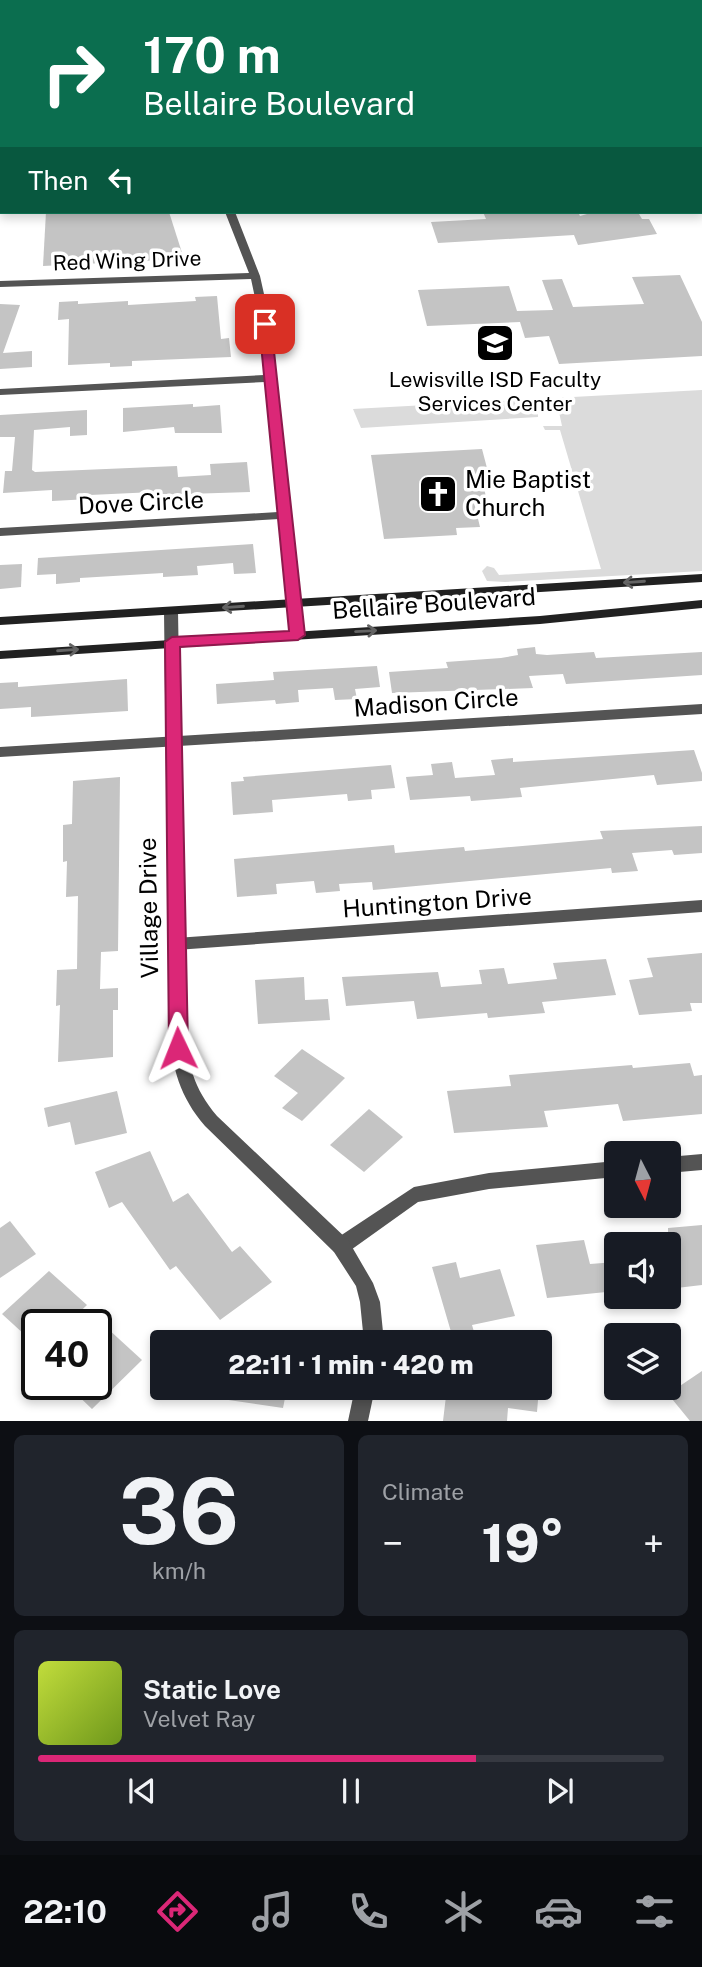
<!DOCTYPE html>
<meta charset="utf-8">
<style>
:root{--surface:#171b24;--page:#20242c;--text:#f1f3f6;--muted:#9ea1a6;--line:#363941;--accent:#db2777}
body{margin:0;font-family:"Public Sans",sans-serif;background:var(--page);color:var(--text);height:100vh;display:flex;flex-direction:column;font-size:26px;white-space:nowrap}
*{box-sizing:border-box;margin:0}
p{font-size:23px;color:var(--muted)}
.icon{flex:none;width:38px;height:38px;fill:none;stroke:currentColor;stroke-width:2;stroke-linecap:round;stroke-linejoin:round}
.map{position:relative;height:1421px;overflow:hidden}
.drawer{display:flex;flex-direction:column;gap:14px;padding:14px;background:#0d0f14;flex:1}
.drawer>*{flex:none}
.guide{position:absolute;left:0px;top:0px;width:704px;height:214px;box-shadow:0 4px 10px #0003;background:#0b6e4f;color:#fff;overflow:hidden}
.needle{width:46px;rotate:174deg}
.fabs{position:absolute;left:604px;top:1141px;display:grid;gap:14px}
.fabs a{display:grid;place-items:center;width:77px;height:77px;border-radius:7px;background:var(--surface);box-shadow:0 4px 10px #0003;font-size:35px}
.speed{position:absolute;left:21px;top:1309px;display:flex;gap:14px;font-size:35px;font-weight:700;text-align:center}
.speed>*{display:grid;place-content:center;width:91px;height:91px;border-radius:50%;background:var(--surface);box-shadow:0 4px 10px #0003;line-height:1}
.speed .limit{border:4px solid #111;border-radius:10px;background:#fff;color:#111}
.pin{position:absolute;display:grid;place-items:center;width:60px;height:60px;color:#fff;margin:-30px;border-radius:14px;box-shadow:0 4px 10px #0006}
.me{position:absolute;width:77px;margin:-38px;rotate:358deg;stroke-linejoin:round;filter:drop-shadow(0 0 5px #0008)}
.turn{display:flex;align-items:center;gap:24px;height:147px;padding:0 28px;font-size:32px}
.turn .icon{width:91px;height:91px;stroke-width:2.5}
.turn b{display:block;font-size:49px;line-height:60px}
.then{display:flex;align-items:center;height:66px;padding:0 28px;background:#0003;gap:14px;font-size:26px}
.big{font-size:52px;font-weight:800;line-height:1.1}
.drawer .widget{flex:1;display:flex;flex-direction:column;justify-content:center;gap:10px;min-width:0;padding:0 24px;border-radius:10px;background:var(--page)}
.drawer .dial{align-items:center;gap:0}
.dial b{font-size:91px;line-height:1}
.song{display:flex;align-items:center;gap:21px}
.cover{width:84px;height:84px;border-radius:10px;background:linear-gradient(135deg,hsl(70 70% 55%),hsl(80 70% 35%))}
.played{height:7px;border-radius:4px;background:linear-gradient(90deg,var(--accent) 70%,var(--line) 70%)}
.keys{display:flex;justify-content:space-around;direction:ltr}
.heat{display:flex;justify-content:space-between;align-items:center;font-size:38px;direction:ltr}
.drawer .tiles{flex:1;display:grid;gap:14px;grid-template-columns:1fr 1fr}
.widget:last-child{grid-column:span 2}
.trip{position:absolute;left:150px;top:1330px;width:402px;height:70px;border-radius:7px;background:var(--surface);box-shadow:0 4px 10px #0003;font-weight:800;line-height:70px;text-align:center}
.tabs{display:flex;height:112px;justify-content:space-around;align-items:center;background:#090b0e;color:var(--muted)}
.tabs .icon{width:49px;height:49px}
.tabs .selected{color:var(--accent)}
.tabs b{font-size:32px;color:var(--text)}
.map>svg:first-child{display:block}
.green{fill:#dbdbdb}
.building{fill:#c4c4c4}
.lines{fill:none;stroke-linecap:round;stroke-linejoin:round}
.minor{fill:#545454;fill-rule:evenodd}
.tertiary{fill:#545454;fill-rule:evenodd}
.secondary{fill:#212121;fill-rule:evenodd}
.oneway{stroke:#646464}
.route{fill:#db2777;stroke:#8e194d;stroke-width:2}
.labels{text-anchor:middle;stroke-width:7;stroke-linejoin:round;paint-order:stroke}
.far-street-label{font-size:21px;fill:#000;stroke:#fff}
.far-poi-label{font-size:21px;fill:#000;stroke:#fff}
.poi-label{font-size:24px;fill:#000;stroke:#fff;text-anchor:start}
.street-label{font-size:24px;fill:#000;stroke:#fff}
</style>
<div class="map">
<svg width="702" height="1421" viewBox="0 0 702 1421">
<rect width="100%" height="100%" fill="#fff"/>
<path class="green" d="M 702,390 L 702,571 L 505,582 L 487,581 L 482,571 L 487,566 L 494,568 L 499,575 L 601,569 L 560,430 L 545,430 L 543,426 L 562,426 L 559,412 L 538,413 L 538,417 L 361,428 L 353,409 Z"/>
<g class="building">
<path d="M 46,212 L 169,212 L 184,259 L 43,266 Z"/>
<path d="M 483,212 L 578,212 L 580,216 L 594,212 L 633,212 L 639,214 L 642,219 L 649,219 L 657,234 L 578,245 L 574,235 L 438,243 L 431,222 L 486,219 Z"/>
<path d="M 680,275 L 702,322 L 702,356 L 559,364 L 549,336 L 525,338 L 520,322 L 427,326 L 418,290 L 509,286 L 517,311 L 553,310 L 542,280 L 562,279 L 573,307 L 644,304 L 632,277 Z"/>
<path d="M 217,296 L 221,339 L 229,338 L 231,357 L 132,361 L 132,366 L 110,367 L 110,363 L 68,365 L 69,319 L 58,320 L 59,302 L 78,301 L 78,304 L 128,301 L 128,305 L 196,301 L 195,297 Z"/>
<path d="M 0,304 L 20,305 L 3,353 L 32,351 L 32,367 L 0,369 Z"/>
<path d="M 193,404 L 193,407 L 220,405 L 222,433 L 175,433 L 174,427 L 123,432 L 123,408 Z"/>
<path d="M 87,410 L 87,435 L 70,436 L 70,427 L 34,430 L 32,470 L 35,472 L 177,466 L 178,477 L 211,475 L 210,464 L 247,462 L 250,492 L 155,495 L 154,492 L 90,495 L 90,499 L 52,501 L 52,490 L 3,493 L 5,471 L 12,471 L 15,437 L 0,437 L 0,415 Z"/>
<path d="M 482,449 L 492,487 L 484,488 L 486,497 L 473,498 L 480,527 L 456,528 L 457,535 L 384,539 L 371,455 Z"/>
<path d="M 253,544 L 256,573 L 234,574 L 233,563 L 197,566 L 198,575 L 163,577 L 163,573 L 80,578 L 80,582 L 56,584 L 56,574 L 37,575 L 38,558 Z"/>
<path d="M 22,564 L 21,587 L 0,589 L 0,565 Z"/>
<path d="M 535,647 L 536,654 L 547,655 L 594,652 L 596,658 L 702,652 L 702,675 L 566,684 L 563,674 L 529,676 L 533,688 L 392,693 L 389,672 L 448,668 L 446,662 L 501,658 L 518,655 L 517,649 Z"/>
<path d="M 377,666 L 380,687 L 355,689 L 357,699 L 335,700 L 333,688 L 298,690 L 299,702 L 276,704 L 275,700 L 217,704 L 216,684 L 274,680 L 273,672 Z"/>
<path d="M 127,679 L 128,711 L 31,717 L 31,707 L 0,709 L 0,683 L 18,682 L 18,687 Z"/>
<path d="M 694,750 L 702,773 L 702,781 L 657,785 L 654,775 L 520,788 L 522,797 L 471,801 L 470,796 L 410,800 L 406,777 L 433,775 L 431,764 L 452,762 L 455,778 L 495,775 L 491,760 L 513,758 L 513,762 Z"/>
<path d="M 391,765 L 395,788 L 371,790 L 372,799 L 348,801 L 347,794 L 272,800 L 273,812 L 233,815 L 231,782 L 244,781 L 243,777 Z"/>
<path d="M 120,777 L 118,951 L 101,952 L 100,989 L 118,988 L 118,1010 L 113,1010 L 113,1057 L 58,1062 L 60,1005 L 56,1006 L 57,970 L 77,969 L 78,896 L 66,897 L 67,861 L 63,862 L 63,825 L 72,824 L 73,781 Z"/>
<path d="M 702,826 L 702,853 L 674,855 L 672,850 L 632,853 L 638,871 L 612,873 L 611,868 L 373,890 L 372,882 L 339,884 L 340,891 L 316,893 L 314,881 L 276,884 L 277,894 L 237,897 L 234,859 L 394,845 L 395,853 L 464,847 L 465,851 L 603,839 L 600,831 Z"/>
<path d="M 702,953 L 702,1003 L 690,1003 L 692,1011 L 639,1015 L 629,980 L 653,977 L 647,958 Z"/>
<path d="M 606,959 L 616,995 L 542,1002 L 545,1013 L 488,1018 L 487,1013 L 417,1019 L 414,1001 L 346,1006 L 342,977 L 438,972 L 441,987 L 482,984 L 479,970 L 504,968 L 508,984 L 557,979 L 553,963 Z"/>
<path d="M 304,977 L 305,1000 L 328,999 L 330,1020 L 258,1024 L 255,980 Z"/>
<path d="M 302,1049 L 345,1078 L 302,1121 L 282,1108 L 298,1093 L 274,1076 Z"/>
<path d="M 690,1063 L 694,1076 L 702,1075 L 702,1114 L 623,1121 L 618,1104 L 544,1111 L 548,1127 L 454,1133 L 447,1091 L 511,1086 L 509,1075 L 632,1065 L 633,1068 Z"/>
<path d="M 117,1091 L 127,1133 L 75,1145 L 70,1122 L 48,1127 L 44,1108 Z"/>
<path d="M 369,1109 L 403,1137 L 364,1172 L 330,1145 Z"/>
<path d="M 150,1151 L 173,1202 L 188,1193 L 232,1252 L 240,1246 L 272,1282 L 220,1320 L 176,1266 L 170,1270 L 122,1202 L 109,1208 L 95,1172 Z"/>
<path d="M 10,1221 L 36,1254 L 0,1278 L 0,1228 Z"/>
<path d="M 702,1225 L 702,1285 L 668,1289 L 668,1228 Z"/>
<path d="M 584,1240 L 590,1264 L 616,1262 L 616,1291 L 547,1298 L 536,1245 Z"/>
<path d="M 456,1262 L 460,1278 L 500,1269 L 515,1316 L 472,1325 L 477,1342 L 454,1342 L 432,1267 Z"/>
<path d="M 49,1271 L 87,1305 L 66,1325 L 37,1325 L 37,1346 L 2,1314 Z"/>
<path d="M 107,1328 L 142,1360 L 92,1409 L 66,1384 L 96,1384 L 96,1338 Z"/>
<path d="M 702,1371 L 702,1421 L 690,1421 L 668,1394 Z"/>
<path d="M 209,1388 L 287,1388 L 283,1408 L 208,1397 Z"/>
<path d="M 447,1388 L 539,1388 L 537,1412 L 508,1408 L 507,1421 L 443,1421 Z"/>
</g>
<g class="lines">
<g class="minor">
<path d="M 1,0 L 9,0 L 9,2 L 2,3 Z"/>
<rect x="388" y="0" width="8" height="2"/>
<path d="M 0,36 L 2,36 L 0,41 Z"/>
<rect x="0" y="105" width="2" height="6"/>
<rect x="0" y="190" width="2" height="6"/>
<path d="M 225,212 L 235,212 L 260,276 L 268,312 L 301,603 L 294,607 L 287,603 L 279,519 L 0,536 L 0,528 L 278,512 L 265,382 L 0,395 L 0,389 L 264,375 L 258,312 L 251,279 L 0,287 L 0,281 L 249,273 Z"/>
<path d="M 702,704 L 702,714 L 0,757 L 0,747 Z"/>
<path d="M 702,900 L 702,912 L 176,950 L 170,948 L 168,944 L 170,940 L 176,938 Z"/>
<path d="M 702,1154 L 702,1170 L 668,1173 L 668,1157 Z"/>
<path d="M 616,1161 L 616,1177 L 489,1189 L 418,1202 L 348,1252 L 341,1254 L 334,1252 L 332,1246 L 334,1240 L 414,1187 L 489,1173 Z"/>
</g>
<g class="tertiary">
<path d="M 294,599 L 301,603 L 305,635 L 298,639 L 291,635 L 287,603 Z"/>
<path d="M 171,607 L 178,611 L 185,1030 C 189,1067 193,1087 217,1116 L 348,1240 L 373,1283 L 380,1302 L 384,1342 L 364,1342 L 360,1302 L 356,1286 L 334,1252 L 205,1126 C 180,1097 172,1068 169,1030 L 164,611 Z"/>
<path d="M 355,1388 L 375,1388 L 368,1421 L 348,1421 Z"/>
</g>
<g class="secondary">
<path d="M 654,0 L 662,0 L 663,2 L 655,2 Z"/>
<path d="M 686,0 L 694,0 L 695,2 L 687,2 Z"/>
<path d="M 702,574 L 702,582 L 0,625 L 0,617 Z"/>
<path d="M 702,600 L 702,608 L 540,624 L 0,659 L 0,651 L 540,616 Z"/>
</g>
</g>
<defs><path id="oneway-shaft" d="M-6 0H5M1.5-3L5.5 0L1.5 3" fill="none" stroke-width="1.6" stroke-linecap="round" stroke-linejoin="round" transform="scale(1.75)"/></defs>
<g class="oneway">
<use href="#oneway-shaft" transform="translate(634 582) rotate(176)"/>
<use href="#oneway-shaft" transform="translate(233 607) rotate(176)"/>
<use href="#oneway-shaft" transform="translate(366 631) rotate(-3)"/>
<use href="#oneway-shaft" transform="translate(68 650) rotate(-4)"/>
</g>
<path class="route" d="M 265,321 L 271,324 L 305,635 L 298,640 L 180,647 L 188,1048 L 185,1054 L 178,1056 L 172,1054 L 169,1048 L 165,642 L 172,637 L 289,631 L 259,324 Z"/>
<defs>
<symbol id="school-square" viewBox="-11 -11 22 22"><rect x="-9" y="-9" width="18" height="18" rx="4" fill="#000" stroke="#fff"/><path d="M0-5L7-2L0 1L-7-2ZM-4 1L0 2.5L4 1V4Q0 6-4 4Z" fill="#fff"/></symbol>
<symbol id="church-square" viewBox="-11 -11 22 22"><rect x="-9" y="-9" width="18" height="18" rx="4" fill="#000" stroke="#fff"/><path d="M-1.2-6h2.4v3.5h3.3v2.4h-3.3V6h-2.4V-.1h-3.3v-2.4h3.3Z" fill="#fff"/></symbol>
</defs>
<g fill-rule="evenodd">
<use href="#school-square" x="473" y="321" width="44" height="44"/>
<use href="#church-square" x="416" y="472" width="44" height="44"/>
</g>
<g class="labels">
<g class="far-street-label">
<text transform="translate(127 261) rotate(-2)" y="7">Red Wing Drive</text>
</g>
<g class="far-poi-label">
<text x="495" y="387">Lewisville ISD Faculty<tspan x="495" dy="24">Services Center</tspan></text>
</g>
<g class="poi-label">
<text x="465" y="488">Mie Baptist<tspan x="465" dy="28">Church</tspan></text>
</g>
<g class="street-label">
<text transform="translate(141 503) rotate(-3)" y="8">Dove Circle</text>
<text transform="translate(434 604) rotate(-4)" y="8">Bellaire Boulevard</text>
<text transform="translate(436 703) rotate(-4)" y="8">Madison Circle</text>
<text transform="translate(437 903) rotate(-4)" y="8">Huntington Drive</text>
<text transform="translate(149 908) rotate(-91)" y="8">Village Drive</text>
</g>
</g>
</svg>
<div class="fabs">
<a><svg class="needle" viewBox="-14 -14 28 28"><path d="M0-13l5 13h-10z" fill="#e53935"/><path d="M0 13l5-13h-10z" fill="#9ea1a6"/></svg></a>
<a><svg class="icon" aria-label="sound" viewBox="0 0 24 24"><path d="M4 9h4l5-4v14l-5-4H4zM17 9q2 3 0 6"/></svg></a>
<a><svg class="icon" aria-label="layers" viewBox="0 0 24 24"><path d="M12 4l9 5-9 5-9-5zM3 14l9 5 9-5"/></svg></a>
</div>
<div class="speed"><div class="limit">40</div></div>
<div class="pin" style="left:265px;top:324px;background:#d93025"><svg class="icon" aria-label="arrive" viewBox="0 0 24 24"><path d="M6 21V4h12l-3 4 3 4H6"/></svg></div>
<svg class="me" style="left:178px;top:1048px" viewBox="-20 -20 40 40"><path d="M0-17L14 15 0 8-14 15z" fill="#db2777" stroke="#fff" stroke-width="4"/></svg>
<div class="trip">22:11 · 1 min · 420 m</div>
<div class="guide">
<div class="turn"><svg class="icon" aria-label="right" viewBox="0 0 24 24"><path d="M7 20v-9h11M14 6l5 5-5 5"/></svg><div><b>170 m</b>Bellaire Boulevard</div></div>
<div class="then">Then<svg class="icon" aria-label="left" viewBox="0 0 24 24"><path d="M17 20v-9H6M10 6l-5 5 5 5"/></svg></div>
</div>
</div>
<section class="drawer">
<div class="tiles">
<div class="widget dial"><b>36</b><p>km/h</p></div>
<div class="widget"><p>Climate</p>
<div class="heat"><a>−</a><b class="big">19°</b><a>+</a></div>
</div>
<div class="widget">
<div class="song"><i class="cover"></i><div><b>Static Love</b><p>Velvet Ray</p></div></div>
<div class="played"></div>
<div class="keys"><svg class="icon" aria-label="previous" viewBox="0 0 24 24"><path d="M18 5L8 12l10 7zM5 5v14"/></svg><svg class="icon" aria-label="pause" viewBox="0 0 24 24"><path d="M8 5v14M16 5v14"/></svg><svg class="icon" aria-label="next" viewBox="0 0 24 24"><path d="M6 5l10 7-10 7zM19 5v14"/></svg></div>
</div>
</div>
</section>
<nav class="tabs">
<b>22:10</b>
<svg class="icon selected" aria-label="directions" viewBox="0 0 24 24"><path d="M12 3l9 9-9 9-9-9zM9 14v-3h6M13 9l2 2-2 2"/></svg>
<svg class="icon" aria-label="music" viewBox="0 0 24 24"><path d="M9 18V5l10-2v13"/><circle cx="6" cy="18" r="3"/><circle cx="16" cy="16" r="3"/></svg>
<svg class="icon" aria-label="phone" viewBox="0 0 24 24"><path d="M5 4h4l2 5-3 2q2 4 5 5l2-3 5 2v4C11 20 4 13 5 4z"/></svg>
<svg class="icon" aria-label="climate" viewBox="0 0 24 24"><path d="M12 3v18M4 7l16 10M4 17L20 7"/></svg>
<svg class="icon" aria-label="car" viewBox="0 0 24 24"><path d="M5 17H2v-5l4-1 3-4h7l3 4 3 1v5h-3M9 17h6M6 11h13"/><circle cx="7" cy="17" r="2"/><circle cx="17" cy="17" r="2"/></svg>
<svg class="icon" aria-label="filters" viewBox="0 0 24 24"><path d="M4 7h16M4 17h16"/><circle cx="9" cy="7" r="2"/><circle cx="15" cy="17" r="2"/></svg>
</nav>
